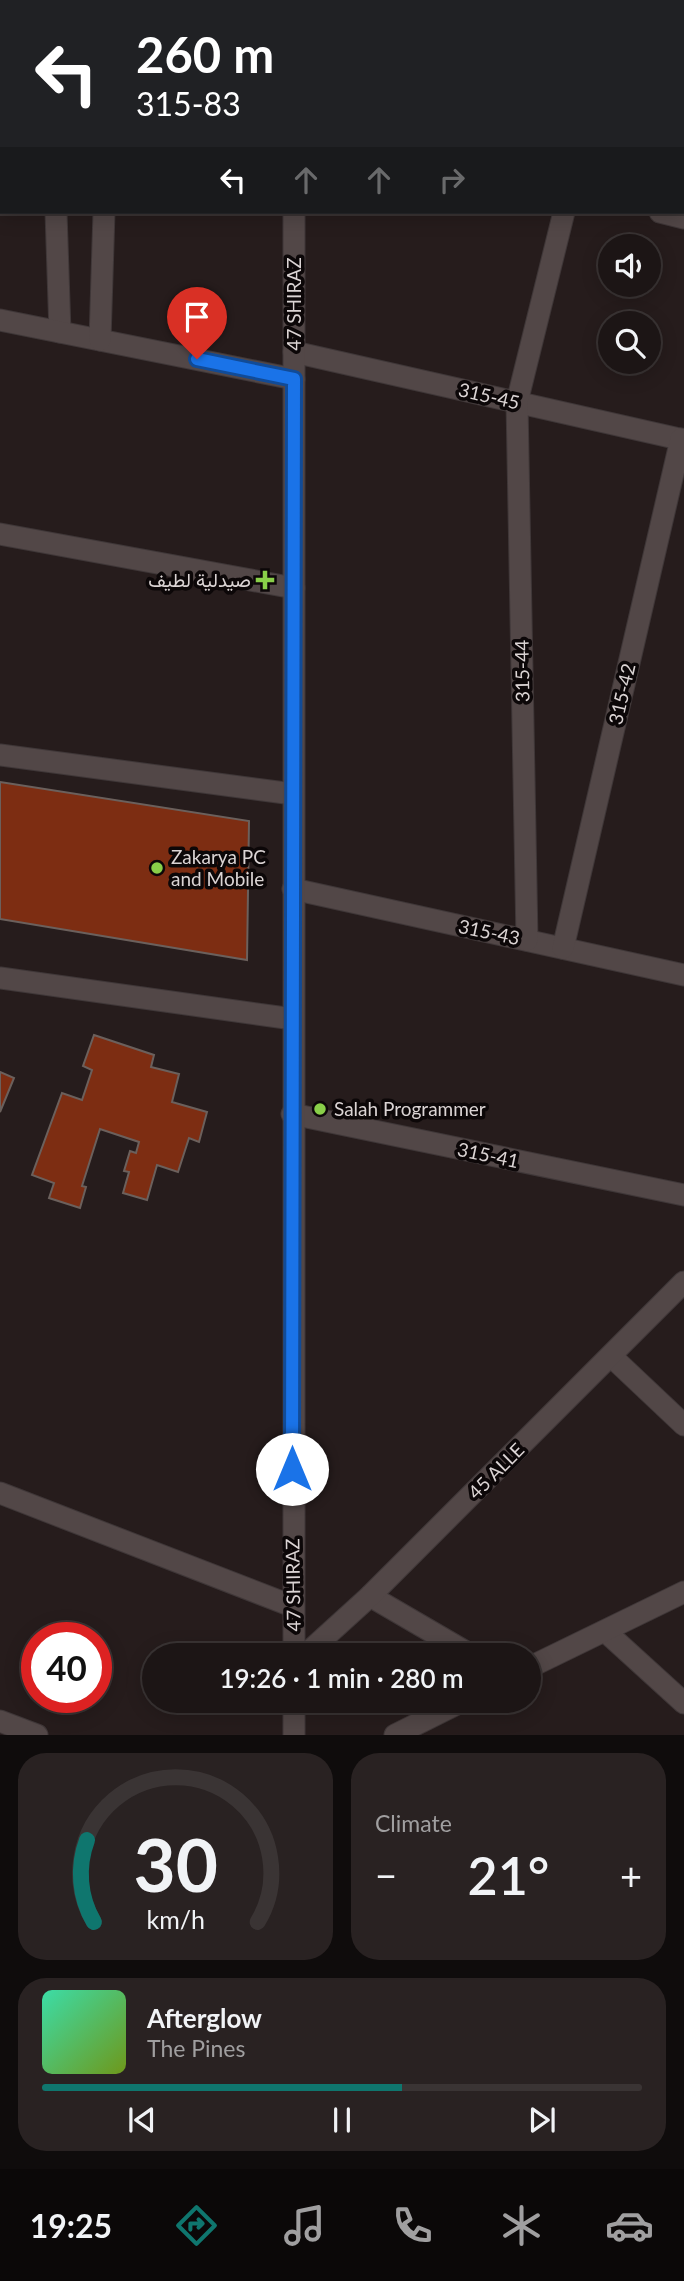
<!DOCTYPE html>
<meta charset="utf-8">
<style>
:root{--surface:#1c1515;--page:#292222;--text:#f1f3f6;--muted:#a09fa0;--line:#3a3434;--accent:#0f766e}
body{margin:0;font-family:Lato,Vazirmatn,sans-serif;background:var(--page);color:var(--text);height:100vh;display:flex;flex-direction:column;font-size:26px;white-space:nowrap}
*{box-sizing:border-box;margin:0}
p{font-size:23px;color:var(--muted)}
.icon{flex:none;width:38px;height:38px;fill:none;stroke:currentColor;stroke-width:2;stroke-linecap:round;stroke-linejoin:round}
.map{position:relative;height:1735px;overflow:hidden}
.details{display:flex;flex-direction:column;gap:18px;padding:18px;background:#0f0c0c;flex:1}
.details>*{flex:none}
.banner{position:absolute;left:0px;top:0px;width:684px;height:214px;box-shadow:0 4px 18px #0003,0 0 0 2px var(--line);background:#202124;color:#fff;overflow:hidden}
.fabs{position:absolute;left:598px;top:234px;display:grid;gap:14px}
.fabs a{display:grid;place-items:center;width:63px;height:63px;border-radius:50%;background:var(--surface);box-shadow:0 4px 18px #0003,0 0 0 2px var(--line);font-size:35px}
.speed{position:absolute;left:21px;top:1622px;display:flex;gap:14px;font-size:35px;font-weight:700;text-align:center}
.speed>*{display:grid;place-content:center;width:91px;height:91px;border-radius:50%;background:var(--surface);box-shadow:0 4px 18px #0003,0 0 0 2px var(--line);line-height:1}
.speed .limit{border:10px solid #d22;background:#fff;color:#111}
.pin{position:absolute;display:grid;place-items:center;width:60px;height:60px;color:#fff;margin:-72px -30px;border-radius:50% 50% 50% 0;rotate:-45deg;box-shadow:0 0 7px #0007}
.pin .icon{rotate:45deg}
.me{position:absolute;width:77px;margin:-38px;rotate:0deg;stroke-linejoin:round;filter:drop-shadow(0 0 5px #0008)}
.turn{display:flex;align-items:center;gap:24px;height:147px;padding:0 21px;font-size:32px}
.turn .icon{width:91px;height:91px;stroke-width:2.5}
.turn b{display:block;font-size:49px;line-height:60px}
.lanes{display:flex;align-items:center;height:66px;padding:0 21px;background:#0003;justify-content:center;gap:35px;direction:ltr}
.lanes .off{opacity:.35}
.big{font-size:52px;font-weight:600;line-height:1.1}
.details .tile{flex:1;display:flex;flex-direction:column;justify-content:center;gap:10px;min-width:0;padding:0 24px;border-radius:28px;background:var(--page)}
.details .dial{align-items:center;gap:0}
.dial svg{height:182px;overflow:visible;fill:none;stroke:var(--line);stroke-width:7;stroke-linecap:round;text-anchor:middle}
.dial text{fill:var(--text);stroke:none}
.song{display:flex;align-items:center;gap:21px}
.cover{width:84px;height:84px;border-radius:10px;background:linear-gradient(135deg,hsl(160 70% 55%),hsl(80 70% 35%))}
.played{height:7px;border-radius:4px;background:linear-gradient(90deg,var(--accent) 60%,var(--line) 60%)}
.keys{display:flex;justify-content:space-around;direction:ltr}
.heat{display:flex;justify-content:space-between;align-items:center;font-size:38px;direction:ltr}
.details .tiles{flex:1;display:grid;gap:18px;grid-template-columns:1fr 1fr}
.tile:last-child{grid-column:span 2}
.trip{position:absolute;left:142px;top:1643px;width:399px;height:70px;border-radius:35px;background:var(--surface);box-shadow:0 4px 18px #0003,0 0 0 2px var(--line);font-weight:600;line-height:70px;text-align:center}
.dock{display:flex;height:112px;justify-content:space-around;align-items:center;background:#0b0808;color:var(--muted)}
.dock .icon{width:49px;height:49px}
.dock .active{color:var(--accent)}
.dock b{font-size:32px;color:var(--text)}
.map>svg:first-child{display:block}
.building{fill:#7d2d12;stroke:#6b605c;stroke-width:2}
.lines{fill:none;stroke-linecap:round;stroke-linejoin:round}
.minor-casing{stroke:#3f3738;stroke-width:23}
.tertiary-casing{stroke:#3f3738;stroke-width:23}
.minor{stroke:#524747;stroke-width:21}
.tertiary{stroke:#524747;stroke-width:21}
.route-casing{stroke:#114b97;stroke-width:18}
.route{stroke:#1a73e8;stroke-width:12}
.poi-dot{fill:#89cf49;stroke:#0c0708;stroke-width:2.5}
.labels{text-anchor:middle;stroke-width:7;stroke-linejoin:round;paint-order:stroke}
.street-label{font-size:19px;fill:#dbd4d4;stroke:#0c0708}
.poi-label{font-size:19px;fill:#dbd4d4;stroke:#0c0708;text-anchor:start}
</style>
<div class="map">
<svg width="684" height="1735" viewBox="0 0 684 1735">
<rect width="100%" height="100%" fill="#261c1c"/>
<g class="building">
<path d="M 0,782 L 249,821 L 247,960 L 0,919 Z"/>
<path d="M 94,1035 L 154,1055 L 151,1067 L 179,1074 L 172,1102 L 207,1112 L 199,1142 L 189,1138 L 178,1172 L 157,1165 L 147,1200 L 123,1193 L 129,1172 L 124,1171 L 130,1151 L 136,1153 L 139,1142 L 100,1129 L 82,1186 L 86,1187 L 80,1208 L 49,1198 L 54,1183 L 32,1175 L 62,1093 L 82,1100 L 92,1070 L 83,1066 Z"/>
<path d="M 0,1072 L 14,1078 L 0,1112 Z"/>
</g>
<g class="lines">
<defs>
<g id="minor">
<path d="M 50,0 L 50,2"/>
<path d="M 110,2 L 110,0"/>
<path d="M 56,212 L 60,332"/>
<path d="M 660,212 L 684,218"/>
<path d="M 0,320 L 294,379"/>
<path d="M 100,340 L 104,212"/>
<path d="M 294,352 L 684,440"/>
<path d="M 0,534 L 294,588"/>
<path d="M 0,755 L 293,794"/>
<path d="M 293,889 L 684,975"/>
<path d="M 527,940 L 517,402 L 564,212"/>
<path d="M 563,948 L 681,439"/>
<path d="M 0,978 L 293,1019"/>
<path d="M 292,1114 L 684,1195"/>
<path d="M 612,1357 L 684,1425"/>
<path d="M 0,1493 L 292,1606"/>
<path d="M 370,1596 L 473,1656"/>
<path d="M 606,1632 L 684,1703"/>
<path d="M 304,1656 L 370,1596 L 684,1282"/>
<path d="M 528,1668 L 684,1592"/>
<path d="M 0,1721 L 37,1735"/>
<path d="M 395,1735 L 463,1701"/>
</g>
<g id="tertiary">
<path d="M 301,2 L 301,0"/>
<path d="M 294,1656 L 294,212"/>
<path d="M 294,1735 L 294,1701"/>
</g>
</defs>
<use href="#minor" class="minor-casing"/>
<use href="#tertiary" class="tertiary-casing"/>
<use href="#minor" class="minor"/>
<use href="#tertiary" class="tertiary"/>
</g>
<g class="lines">
<defs>
<path id="route" d="M 197,359 L 294,379 L 292,1469"/>
</defs>
<use href="#route" class="route-casing"/>
<use href="#route" class="route"/>
</g>
<g class="poi-dot">
<path d="M261.5 569.5h7v7h7v7h-7v7h-7v-7h-7v-7h7z"/>
<circle cx="157" cy="868" r="7"/>
<circle cx="320" cy="1109" r="7"/>
</g>
<g class="labels">
<g class="street-label">
<text transform="translate(294 304) rotate(-90)" y="7">47 SHIRAZ</text>
<text transform="translate(489 396) rotate(13)" y="7">315-45</text>
<text transform="translate(522 671) rotate(-91)" y="7">315-44</text>
<text transform="translate(622 694) rotate(-77)" y="7">315-42</text>
<text transform="translate(489 932) rotate(12)" y="7">315-43</text>
<text transform="translate(488 1155) rotate(12)" y="7">315-41</text>
<text transform="translate(496 1471) rotate(-45)" y="7">45 ALLE</text>
<text transform="translate(293 1585) rotate(-91)" y="7">47 SHIRAZ</text>
</g>
<g class="poi-label">
<text x="251" y="587" text-anchor="end">صیدلیة لطیف</text>
<text x="171" y="864">Zakarya PC<tspan x="171" dy="22">and Mobile</tspan></text>
<text x="334" y="1116">Salah Programmer</text>
</g>
</g>
</svg>
<div class="fabs">
<a><svg class="icon" aria-label="sound" viewBox="0 0 24 24"><path d="M4 9h4l5-4v14l-5-4H4zM17 9q2 3 0 6"/></svg></a>
<a><svg class="icon" aria-label="search" viewBox="0 0 24 24"><circle cx="10" cy="10" r="6"/><path d="M15 15l6 6"/></svg></a>
</div>
<div class="speed"><div class="limit">40</div></div>
<div class="pin" style="left:197px;top:359px;background:#d93025"><svg class="icon" aria-label="arrive" viewBox="0 0 24 24"><path d="M6 21V4h12l-3 4 3 4H6"/></svg></div>
<svg class="me" style="left:292px;top:1469px" viewBox="-20 -20 40 40"><circle r="19" fill="#fff"/><path d="M0-13L10 11 0 6-10 11z" fill="#1a73e8"/></svg>
<div class="trip">19:26 · 1 min · 280 m</div>
<div class="banner">
<div class="turn"><svg class="icon" aria-label="left" viewBox="0 0 24 24"><path d="M17 20v-9H6M10 6l-5 5 5 5"/></svg><div><b>260 m</b>315-83</div></div>
<div class="lanes"><svg class="icon" aria-label="left" viewBox="0 0 24 24"><path d="M17 20v-9H6M10 6l-5 5 5 5"/></svg><svg class="icon off" aria-label="ahead" viewBox="0 0 24 24"><path d="M12 20V5M6 11l6-6 6 6"/></svg><svg class="icon off" aria-label="ahead" viewBox="0 0 24 24"><path d="M12 20V5M6 11l6-6 6 6"/></svg><svg class="icon off" aria-label="right" viewBox="0 0 24 24"><path d="M7 20v-9h11M14 6l5 5-5 5"/></svg></div>
</div>
</div>
<section class="details">
<div class="tiles">
<div class="tile dial"><svg viewBox="0 0 100 80">
<path d="M14 69A42 42 0 1 1 86 69"/>
<path d="M14 69A42 42 0 0 1 11 33" stroke="#0f766e"/>
<text x="50" y="56" font-size="32" font-weight="700">30</text>
<text x="50" y="72" font-size="11">km/h</text>
</svg></div>
<div class="tile"><p>Climate</p>
<div class="heat"><a>−</a><b class="big">21°</b><a>+</a></div>
</div>
<div class="tile">
<div class="song"><i class="cover"></i><div><b>Afterglow</b><p>The Pines</p></div></div>
<div class="played"></div>
<div class="keys"><svg class="icon" aria-label="previous" viewBox="0 0 24 24"><path d="M18 5L8 12l10 7zM5 5v14"/></svg><svg class="icon" aria-label="pause" viewBox="0 0 24 24"><path d="M8 5v14M16 5v14"/></svg><svg class="icon" aria-label="next" viewBox="0 0 24 24"><path d="M6 5l10 7-10 7zM19 5v14"/></svg></div>
</div>
</div>
</section>
<nav class="dock">
<b>19:25</b>
<svg class="icon active" aria-label="directions" viewBox="0 0 24 24"><path d="M12 3l9 9-9 9-9-9zM9 14v-3h6M13 9l2 2-2 2"/></svg>
<svg class="icon" aria-label="music" viewBox="0 0 24 24"><path d="M9 18V5l10-2v13"/><circle cx="6" cy="18" r="3"/><circle cx="16" cy="16" r="3"/></svg>
<svg class="icon" aria-label="phone" viewBox="0 0 24 24"><path d="M5 4h4l2 5-3 2q2 4 5 5l2-3 5 2v4C11 20 4 13 5 4z"/></svg>
<svg class="icon" aria-label="climate" viewBox="0 0 24 24"><path d="M12 3v18M4 7l16 10M4 17L20 7"/></svg>
<svg class="icon" aria-label="car" viewBox="0 0 24 24"><path d="M5 17H2v-5l4-1 3-4h7l3 4 3 1v5h-3M9 17h6M6 11h13"/><circle cx="7" cy="17" r="2"/><circle cx="17" cy="17" r="2"/></svg>
</nav>
